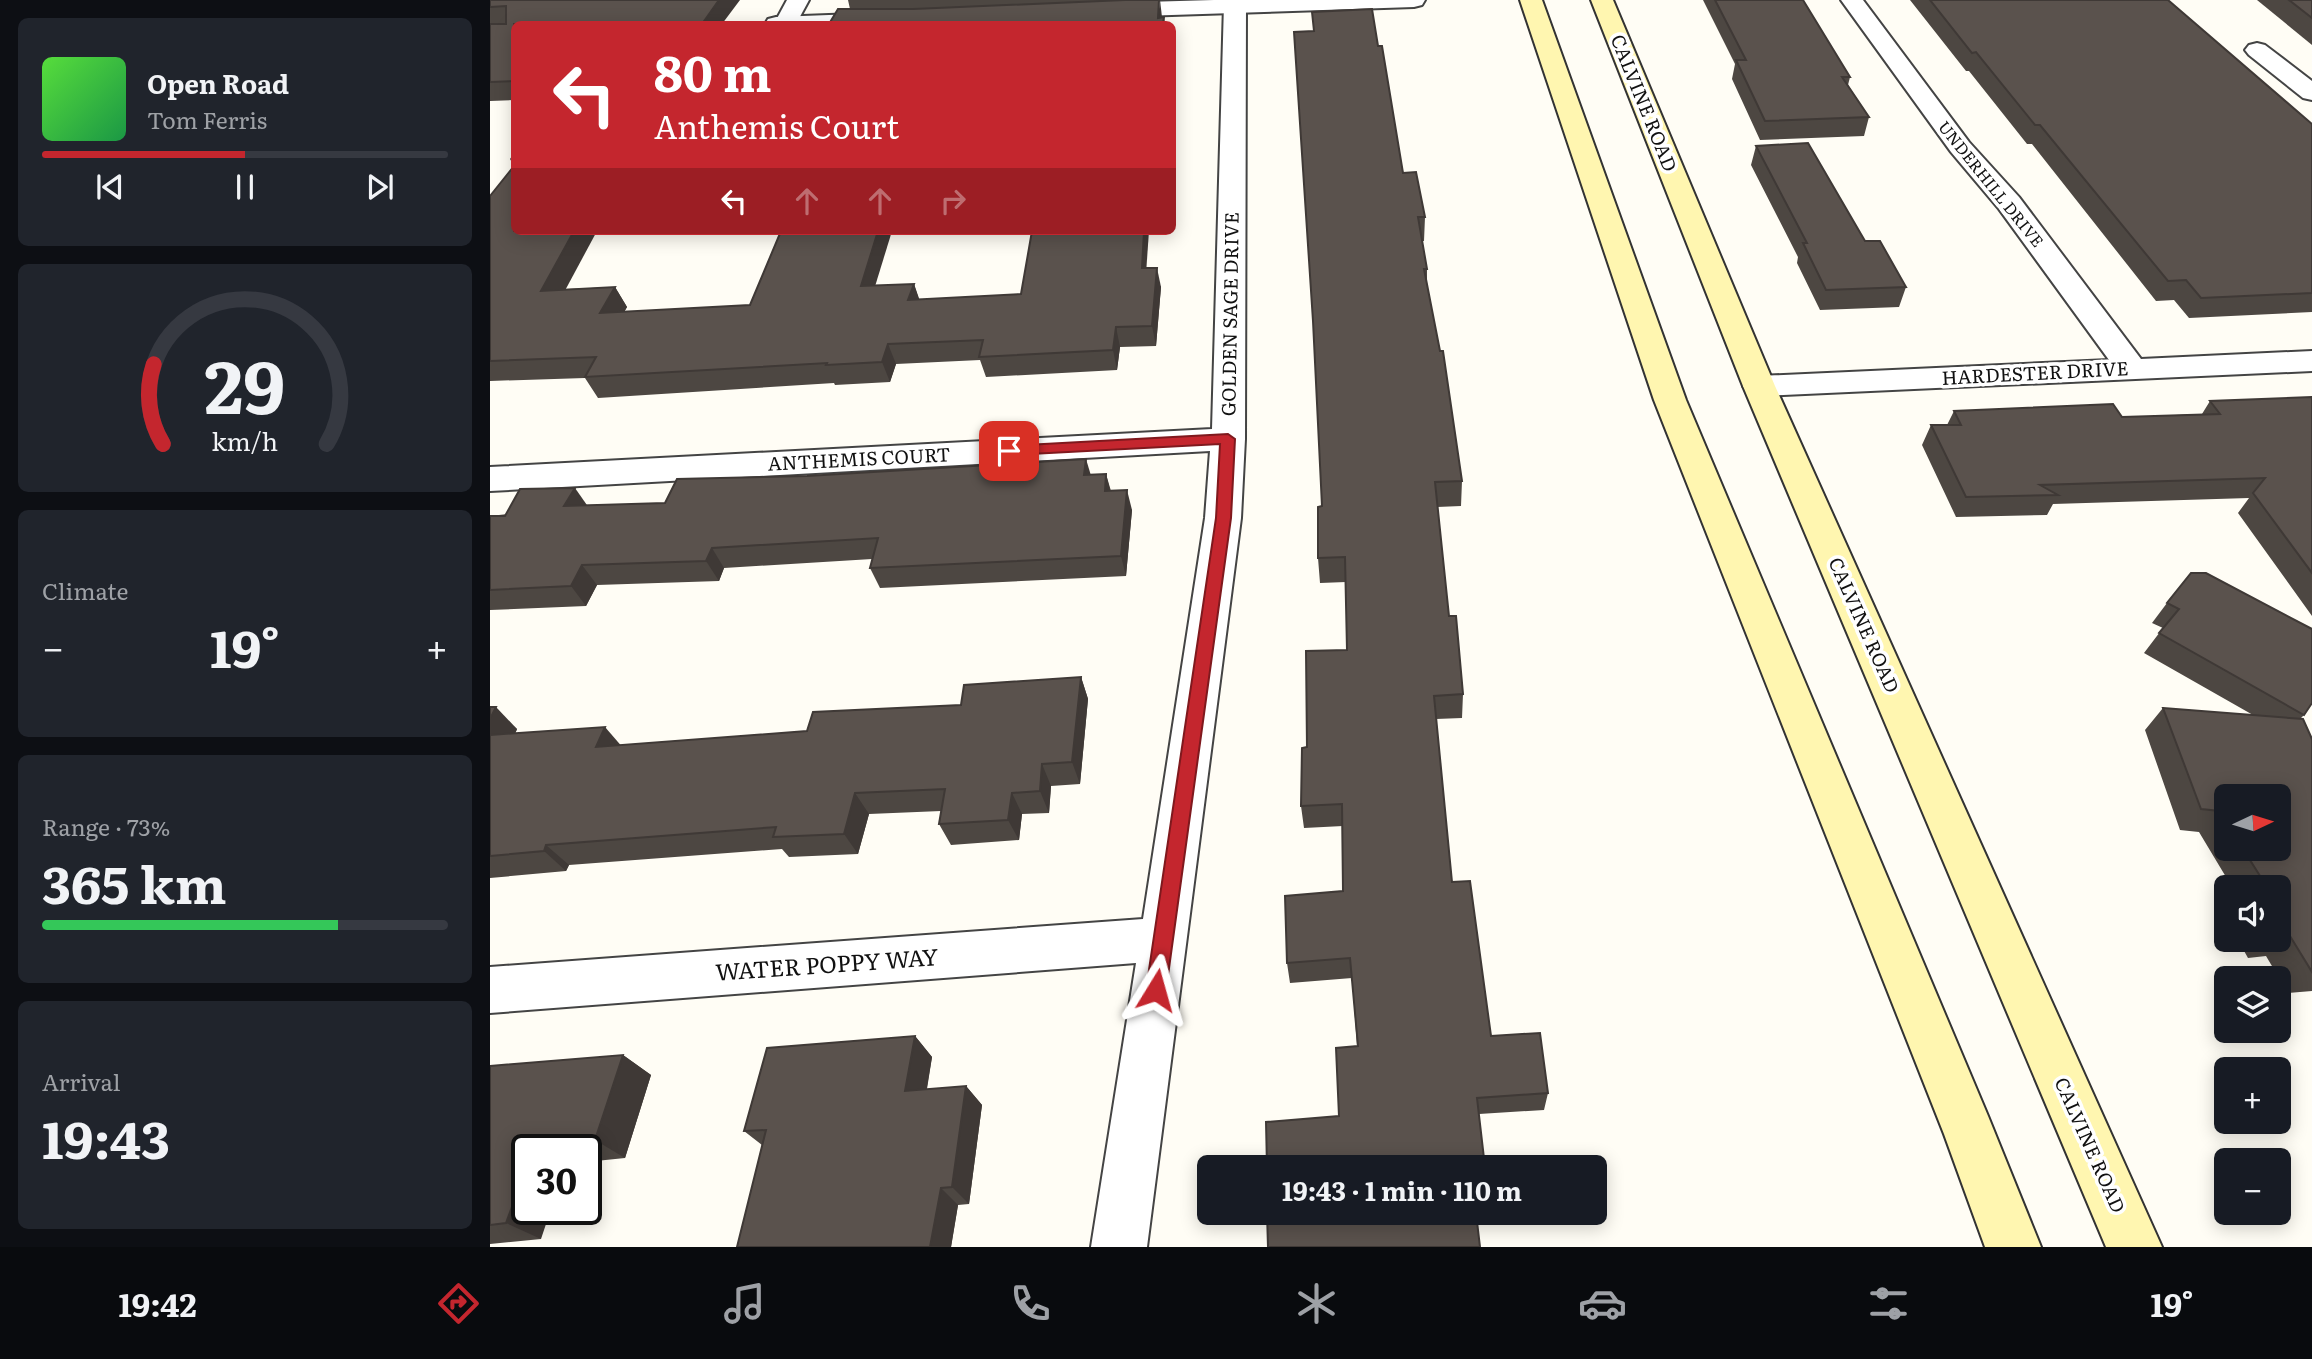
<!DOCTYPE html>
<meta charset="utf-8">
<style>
:root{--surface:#171b24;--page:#20242c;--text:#f1f3f6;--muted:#9ea1a6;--line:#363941;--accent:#c4262e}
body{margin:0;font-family:Literata,serif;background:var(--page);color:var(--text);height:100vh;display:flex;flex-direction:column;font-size:26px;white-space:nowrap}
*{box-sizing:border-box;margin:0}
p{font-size:23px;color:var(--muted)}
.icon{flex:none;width:38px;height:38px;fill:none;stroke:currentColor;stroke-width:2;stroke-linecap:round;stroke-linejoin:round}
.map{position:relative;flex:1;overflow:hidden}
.panel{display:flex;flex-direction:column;gap:18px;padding:18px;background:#0d0f14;width:490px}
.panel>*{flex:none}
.hud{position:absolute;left:21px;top:21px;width:665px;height:214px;border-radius:10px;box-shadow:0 4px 18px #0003;background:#c4262e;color:#fff;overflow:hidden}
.needle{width:46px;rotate:86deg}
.tools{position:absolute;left:1724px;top:784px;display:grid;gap:14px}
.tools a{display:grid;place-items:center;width:77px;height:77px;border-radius:10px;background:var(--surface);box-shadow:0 4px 18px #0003;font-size:35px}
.speed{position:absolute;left:21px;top:1134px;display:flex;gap:14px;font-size:35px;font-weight:700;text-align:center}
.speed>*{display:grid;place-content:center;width:91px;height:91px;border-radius:50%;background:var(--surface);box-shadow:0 4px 18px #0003;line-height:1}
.speed .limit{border:4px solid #111;border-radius:10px;background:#fff;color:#111}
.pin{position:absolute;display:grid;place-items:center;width:60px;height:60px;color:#fff;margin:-30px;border-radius:14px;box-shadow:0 4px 10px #0006}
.me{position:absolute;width:77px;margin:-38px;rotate:8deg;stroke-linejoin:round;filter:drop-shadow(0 0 5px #0008)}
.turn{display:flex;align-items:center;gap:24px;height:147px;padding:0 28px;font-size:32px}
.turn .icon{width:91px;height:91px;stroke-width:2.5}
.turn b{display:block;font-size:49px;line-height:60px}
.lanes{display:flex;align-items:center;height:66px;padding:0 28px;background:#0003;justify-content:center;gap:35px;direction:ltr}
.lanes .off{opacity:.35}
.big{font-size:52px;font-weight:700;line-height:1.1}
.panel .card{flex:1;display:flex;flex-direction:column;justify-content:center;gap:10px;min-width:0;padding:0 24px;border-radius:10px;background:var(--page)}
.panel .dial{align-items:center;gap:0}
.dial svg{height:182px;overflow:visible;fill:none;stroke:var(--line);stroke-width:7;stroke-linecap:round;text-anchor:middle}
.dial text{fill:var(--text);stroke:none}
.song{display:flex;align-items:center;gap:21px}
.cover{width:84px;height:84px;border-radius:10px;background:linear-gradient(135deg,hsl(110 70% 55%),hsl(140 70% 35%))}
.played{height:7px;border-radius:4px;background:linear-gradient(90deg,var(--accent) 50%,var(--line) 50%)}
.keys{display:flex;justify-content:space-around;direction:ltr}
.heat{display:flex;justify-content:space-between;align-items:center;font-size:38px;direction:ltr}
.charge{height:10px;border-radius:5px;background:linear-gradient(90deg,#34c759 73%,var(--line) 0)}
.trip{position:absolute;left:707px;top:1155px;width:410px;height:70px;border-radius:10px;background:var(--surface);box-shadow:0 4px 18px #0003;font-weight:700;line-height:70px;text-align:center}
.dock{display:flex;height:112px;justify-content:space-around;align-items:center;background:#090b0e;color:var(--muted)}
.dock .icon{width:49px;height:49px}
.dock .on{color:var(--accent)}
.dock b{font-size:32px;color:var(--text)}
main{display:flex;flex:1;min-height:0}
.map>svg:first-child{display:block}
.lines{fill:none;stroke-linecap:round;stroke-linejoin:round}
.minor-casing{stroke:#444;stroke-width:4}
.tertiary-casing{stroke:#444;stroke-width:4}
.secondary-casing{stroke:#333;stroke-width:4}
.minor{fill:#fff;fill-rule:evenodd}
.tertiary{fill:#fff;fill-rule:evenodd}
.secondary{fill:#fff6b0;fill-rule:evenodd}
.wall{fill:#4d4742;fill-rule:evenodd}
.shaded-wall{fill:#3f3936}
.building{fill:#5a524d;stroke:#3f3936;stroke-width:2}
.route{fill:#c4262e;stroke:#7f191e;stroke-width:2}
.labels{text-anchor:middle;stroke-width:7;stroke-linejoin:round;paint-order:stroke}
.far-street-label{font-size:16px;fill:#111;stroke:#fff}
.street-label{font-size:19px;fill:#111;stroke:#fff}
.near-street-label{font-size:23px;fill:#111;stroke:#fff}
</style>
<main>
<section class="panel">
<div class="card">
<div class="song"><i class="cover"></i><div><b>Open Road</b><p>Tom Ferris</p></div></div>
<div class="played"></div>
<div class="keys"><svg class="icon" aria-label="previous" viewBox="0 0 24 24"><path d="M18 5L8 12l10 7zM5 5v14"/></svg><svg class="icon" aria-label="pause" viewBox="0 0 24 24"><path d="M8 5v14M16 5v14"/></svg><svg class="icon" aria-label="next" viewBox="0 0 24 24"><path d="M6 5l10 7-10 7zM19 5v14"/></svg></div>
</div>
<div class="card dial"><svg viewBox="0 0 100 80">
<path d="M14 69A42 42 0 1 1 86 69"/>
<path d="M14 69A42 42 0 0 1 10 34" stroke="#c4262e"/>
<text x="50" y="56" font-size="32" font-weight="700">29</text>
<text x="50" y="72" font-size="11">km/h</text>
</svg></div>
<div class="card"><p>Climate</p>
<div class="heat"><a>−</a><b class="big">19°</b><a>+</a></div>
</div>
<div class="card"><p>Range · 73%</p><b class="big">365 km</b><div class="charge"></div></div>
<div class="card"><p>Arrival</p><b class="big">19:43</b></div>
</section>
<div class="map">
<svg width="1822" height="1247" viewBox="0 0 1822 1247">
<rect width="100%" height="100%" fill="#fffdf5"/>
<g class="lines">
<defs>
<g id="minor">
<path d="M 297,0 L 319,0 L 306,24 L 284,24 Z"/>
<path d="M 737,0 L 753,0 L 756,4 L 755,439 L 751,518 L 657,1247 L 601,1247 L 646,963 L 0,1013 L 0,967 L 653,919 L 715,518 L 720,451 L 0,491 L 0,467 L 722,429 L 734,4 Z"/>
<path d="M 1351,0 L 1373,0 L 1479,142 L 1529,197 L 1651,359 L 1822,351 L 1822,371 L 1269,396 L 1258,393 L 1253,386 L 1258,379 L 1269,376 L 1619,360 L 1509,209 L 1461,152 Z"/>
<path d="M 1767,43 L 1775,45 L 1822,81 L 1822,100 L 1813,98 L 1759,55 L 1755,50 L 1759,45 Z"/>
</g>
<g id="tertiary">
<path d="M 724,0 L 935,0 L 932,5 L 924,7 L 620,17 L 612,15 L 609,10 L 612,5 L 620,3 Z"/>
<path d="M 392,13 L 400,15 L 403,20 L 400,24 L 275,24 L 278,19 L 286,17 Z"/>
</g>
<g id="secondary">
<path d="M 1030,0 L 1052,0 L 1196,400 L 1498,1116 L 1551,1247 L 1495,1247 L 1454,1134 L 1164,400 Z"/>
<path d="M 1101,0 L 1123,0 L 1285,386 L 1672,1247 L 1616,1247 L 1253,386 Z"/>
</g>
</defs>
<use href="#minor" class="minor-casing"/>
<use href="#tertiary" class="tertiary-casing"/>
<use href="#secondary" class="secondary-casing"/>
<use href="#minor" class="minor"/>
<use href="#tertiary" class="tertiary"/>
<use href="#secondary" class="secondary"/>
</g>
<g class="wall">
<path d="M 0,0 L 250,0 L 24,24 L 24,100 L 0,101 Z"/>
<path d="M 358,0 L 624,0 L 674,17 L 675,24 L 339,24 L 360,9 Z"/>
<path d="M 1213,0 L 1313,0 L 1360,77 L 1358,85 L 1379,117 L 1374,136 L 1270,140 L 1242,79 L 1245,64 Z"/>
<path d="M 1420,0 L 1678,0 L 1822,124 L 1822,312 L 1699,318 L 1684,300 L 1666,301 L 1542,144 L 1537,144 L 1479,71 L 1476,71 Z"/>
<path d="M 1767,0 L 1822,0 L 1822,45 Z"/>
<path d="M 888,46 L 913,173 L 935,217 L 934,241 L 932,241 L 937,269 L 937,283 L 972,481 L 971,506 L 947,507 L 959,616 L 973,694 L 972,718 L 946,719 L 962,882 L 1001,1036 L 1058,1093 L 1054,1110 L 989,1114 L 849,1116 L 867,1046 L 862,978 L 800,983 L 797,963 L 853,891 L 853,826 L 814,828 L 811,806 L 817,747 L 857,650 L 856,582 L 830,583 L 828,558 L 832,506 Z"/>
<path d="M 1266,146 L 1375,241 L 1416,287 L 1409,307 L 1330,310 L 1307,263 L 1308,257 L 1261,165 Z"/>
<path d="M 24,153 L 24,231 L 76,289 L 125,287 L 137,307 L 134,312 L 260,305 L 385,286 L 424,284 L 429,300 L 531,294 L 657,268 L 671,287 L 666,346 L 630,347 L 627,370 L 496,377 L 490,360 L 406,364 L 400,382 L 345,385 L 344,383 L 108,398 L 95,378 L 0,381 L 0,196 L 24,166 L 20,159 Z"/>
<path d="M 1822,397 L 1822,616 L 1748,513 L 1759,498 L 1563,504 L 1557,515 L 1466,517 L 1432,445 L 1441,425 L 1457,425 L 1464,411 L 1632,417 L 1712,414 L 1720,401 Z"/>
<path d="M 616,474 L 621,491 L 642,510 L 636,576 L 390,588 L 380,568 L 382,559 L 234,568 L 229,581 L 107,585 L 96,606 L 0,610 L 0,516 L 97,505 L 175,503 Z"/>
<path d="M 1677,603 L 1822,629 L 1814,715 L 1810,719 L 1822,739 L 1822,991 L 1798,993 L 1776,956 L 1758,958 L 1748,940 L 1788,940 L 1788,887 L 1742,887 L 1709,832 L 1690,830 L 1655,730 L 1673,708 L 1763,715 L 1654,653 L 1673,628 L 1662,623 ZM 1736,796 L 1788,849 L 1736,849 Z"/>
<path d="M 591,677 L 598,699 L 590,784 L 561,786 L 559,813 L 532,814 L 529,840 L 461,845 L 449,824 L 451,811 L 379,814 L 368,854 L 299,857 L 292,849 L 79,865 L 76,871 L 0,878 L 0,707 L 27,729 L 25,734 L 131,745 L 317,731 L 471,705 Z"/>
<path d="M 1736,905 L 1736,919 L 1731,909 Z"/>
<path d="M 425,1036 L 442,1057 L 437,1089 L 476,1086 L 492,1105 L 479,1204 L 468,1205 L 461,1247 L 247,1247 L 272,1145 L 254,1131 Z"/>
<path d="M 133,1055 L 161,1075 L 135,1158 L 96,1162 L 96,1150 L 37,1150 L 51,1239 L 0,1244 L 0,1066 Z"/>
</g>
<g class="shaded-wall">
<path d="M 229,0 L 250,0 L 232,24 L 212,24 Z"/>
<path d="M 670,0 L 672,17 L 672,24 L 668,18 Z"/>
<path d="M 84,231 L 107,231 L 64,311 L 51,291 Z"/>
<path d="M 388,231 L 402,231 L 379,306 L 371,286 Z"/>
<path d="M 654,231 L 659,231 L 655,288 L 652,268 Z"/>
<path d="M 667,268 L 671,287 L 666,346 L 662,326 Z"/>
<path d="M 424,284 L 431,304 L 418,300 Z"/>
<path d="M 125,287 L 137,307 L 122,333 L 110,313 Z"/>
<path d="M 626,327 L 630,347 L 627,370 L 623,350 Z"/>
<path d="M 398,344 L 406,364 L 400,382 L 392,362 Z"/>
<path d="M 596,459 L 602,479 L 594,475 Z"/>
<path d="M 616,474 L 621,494 L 615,491 Z"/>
<path d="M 85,488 L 99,508 L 74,506 Z"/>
<path d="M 637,490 L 642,510 L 636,576 L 631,556 Z"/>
<path d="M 222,548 L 234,568 L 229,581 L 216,561 Z"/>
<path d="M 92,565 L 107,585 L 96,606 L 81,586 Z"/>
<path d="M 591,677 L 598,699 L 590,784 L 582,762 Z"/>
<path d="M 6,707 L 27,729 L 14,758 L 0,744 L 0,719 Z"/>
<path d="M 115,727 L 134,749 L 106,747 Z"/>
<path d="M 552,764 L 561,786 L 559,813 L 550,791 Z"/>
<path d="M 365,793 L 379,814 L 368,854 L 354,834 Z"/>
<path d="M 522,793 L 532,814 L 529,840 L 518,820 Z"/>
<path d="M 56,845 L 79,865 L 76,871 L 54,851 Z"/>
<path d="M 425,1036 L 442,1057 L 433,1110 L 415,1091 Z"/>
<path d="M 133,1055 L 161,1075 L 135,1158 L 105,1140 Z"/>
<path d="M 476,1086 L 492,1105 L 479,1204 L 462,1187 Z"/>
<path d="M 44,1145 L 52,1150 L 42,1150 Z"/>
<path d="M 37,1166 L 37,1209 L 61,1209 L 51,1239 L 16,1223 Z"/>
<path d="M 451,1188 L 468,1205 L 461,1247 L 440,1247 Z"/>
</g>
<g class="building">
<path d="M 0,0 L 229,0 L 212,24 L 24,24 L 24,81 L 0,82 L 0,24 L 16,24 L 16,6 L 0,7 Z"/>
<path d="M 635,0 L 669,0 L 668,18 L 674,17 L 673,24 L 339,24 L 348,9 L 423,9 Z"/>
<path d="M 1225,0 L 1313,0 L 1360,77 L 1352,77 L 1379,117 L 1275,121 L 1246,60 L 1256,60 Z"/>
<path d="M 1440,0 L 1678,0 L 1822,124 L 1822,293 L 1711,298 L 1696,280 L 1678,281 L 1550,125 L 1545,125 L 1486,52 L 1482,53 Z"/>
<path d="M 1799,0 L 1822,0 L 1822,18 Z"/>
<path d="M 882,9 L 888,46 L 892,46 L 913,173 L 926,172 L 935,217 L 928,217 L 937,269 L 934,269 L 950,351 L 953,351 L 972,481 L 945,482 L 959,616 L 966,616 L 973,694 L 944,696 L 962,882 L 980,881 L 1001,1036 L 1050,1033 L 1058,1093 L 987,1098 L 995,1167 L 777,1167 L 776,1122 L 849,1116 L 846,1048 L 868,1046 L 860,958 L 797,963 L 795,896 L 853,891 L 852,804 L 811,806 L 812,748 L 817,747 L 816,651 L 857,650 L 855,557 L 828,558 L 828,507 L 832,506 L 823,321 L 804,32 L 824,31 L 822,12 Z"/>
<path d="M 1318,143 L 1375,241 L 1390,241 L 1416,287 L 1336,290 L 1313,243 L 1317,243 L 1266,146 Z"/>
<path d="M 24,166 L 24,231 L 84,231 L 51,291 L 125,287 L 110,313 L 260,305 L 291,231 L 388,231 L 371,286 L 424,284 L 418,300 L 531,294 L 542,231 L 654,231 L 652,268 L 667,268 L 662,326 L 626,327 L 623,350 L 489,357 L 493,340 L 398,344 L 392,362 L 336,365 L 337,363 L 95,377 L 106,357 L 0,361 L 0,196 Z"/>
<path d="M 1822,397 L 1822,573 L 1763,493 L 1775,478 L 1550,485 L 1568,495 L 1476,497 L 1441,425 L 1471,425 L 1464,411 L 1623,404 L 1632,417 L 1730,414 L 1720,401 Z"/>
<path d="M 596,459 L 594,475 L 616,474 L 615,491 L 637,490 L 631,556 L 380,568 L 388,538 L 222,548 L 216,561 L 92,565 L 81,586 L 0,590 L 0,516 L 15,516 L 30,489 L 85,488 L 74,506 L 175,503 L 187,479 L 317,476 Z"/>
<path d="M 1701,573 L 1716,573 L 1822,629 L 1822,703 L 1814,715 L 1669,633 L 1689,609 L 1677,603 Z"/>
<path d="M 591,677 L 582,762 L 552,764 L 550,791 L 522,793 L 518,820 L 449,824 L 455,789 L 365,793 L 354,834 L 283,837 L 286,827 L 56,845 L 54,851 L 0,856 L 0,735 L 115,727 L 106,747 L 317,731 L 323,712 L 471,705 L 474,685 Z"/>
<path d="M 0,707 L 6,707 L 0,719 Z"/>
<path d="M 1673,708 L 1813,719 L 1822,739 L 1822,972 L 1800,936 L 1788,938 L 1788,887 L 1774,887 L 1777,887 L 1753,849 L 1788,849 L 1788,796 L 1736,796 L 1736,821 L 1730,811 L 1711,809 Z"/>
<path d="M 425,1036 L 415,1091 L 476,1086 L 462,1187 L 451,1188 L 440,1247 L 247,1247 L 276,1130 L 254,1131 L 277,1048 Z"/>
<path d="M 133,1055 L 105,1140 L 44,1145 L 42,1150 L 37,1150 L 37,1166 L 16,1223 L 0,1225 L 0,1066 Z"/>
<path d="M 777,1213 L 986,1213 L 990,1247 L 778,1247 Z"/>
</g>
<path class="route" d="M 738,434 L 745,439 L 741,518 L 676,990 L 673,997 L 666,1000 L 659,997 L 656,990 L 726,518 L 730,444 L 519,455 L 512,451 L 519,446 Z"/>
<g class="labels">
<g class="far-street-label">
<text transform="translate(1501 184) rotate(51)" y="6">UNDERHILL DRIVE</text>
</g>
<g class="street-label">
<text transform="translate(1154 103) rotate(68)" y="7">CALVINE ROAD</text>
<text transform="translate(740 314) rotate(-89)" y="7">GOLDEN SAGE DRIVE</text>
<text transform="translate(1545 373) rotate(-3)" y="7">HARDESTER DRIVE</text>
<text transform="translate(369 459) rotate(-3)" y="7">ANTHEMIS COURT</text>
<text transform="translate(1374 625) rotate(66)" y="7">CALVINE ROAD</text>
<text transform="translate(1600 1145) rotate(66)" y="7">CALVINE ROAD</text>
</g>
<g class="near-street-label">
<text transform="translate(337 965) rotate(-4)" y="8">WATER POPPY WAY</text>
</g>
</g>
</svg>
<div class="tools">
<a><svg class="needle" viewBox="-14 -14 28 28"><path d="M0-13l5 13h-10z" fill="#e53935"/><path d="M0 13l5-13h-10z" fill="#9ea1a6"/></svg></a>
<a><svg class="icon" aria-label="sound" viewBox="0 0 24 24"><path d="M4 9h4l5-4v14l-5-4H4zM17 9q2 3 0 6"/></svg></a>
<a><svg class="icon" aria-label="layers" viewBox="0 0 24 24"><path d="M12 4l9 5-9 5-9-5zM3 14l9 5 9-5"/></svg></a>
<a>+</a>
<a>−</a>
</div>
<div class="speed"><div class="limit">30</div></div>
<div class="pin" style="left:519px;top:451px;background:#d93025"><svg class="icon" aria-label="arrive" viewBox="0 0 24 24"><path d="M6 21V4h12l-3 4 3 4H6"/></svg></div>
<svg class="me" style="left:666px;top:990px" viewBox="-20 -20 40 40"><path d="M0-17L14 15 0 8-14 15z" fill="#c4262e" stroke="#fff" stroke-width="4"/></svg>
<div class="trip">19:43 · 1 min · 110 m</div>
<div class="hud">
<div class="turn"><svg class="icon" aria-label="left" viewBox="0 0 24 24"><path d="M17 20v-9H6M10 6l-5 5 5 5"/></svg><div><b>80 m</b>Anthemis Court</div></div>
<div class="lanes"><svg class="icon" aria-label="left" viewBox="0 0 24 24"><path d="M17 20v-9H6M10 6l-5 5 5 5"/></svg><svg class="icon off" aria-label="ahead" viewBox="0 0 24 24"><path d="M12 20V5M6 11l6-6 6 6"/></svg><svg class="icon off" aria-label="ahead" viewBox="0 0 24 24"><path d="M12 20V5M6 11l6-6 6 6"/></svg><svg class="icon off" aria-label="right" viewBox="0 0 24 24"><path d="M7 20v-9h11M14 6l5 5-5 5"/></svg></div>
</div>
</div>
</main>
<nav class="dock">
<b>19:42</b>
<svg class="icon on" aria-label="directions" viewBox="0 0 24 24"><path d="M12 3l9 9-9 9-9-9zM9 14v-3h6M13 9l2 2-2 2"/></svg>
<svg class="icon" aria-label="music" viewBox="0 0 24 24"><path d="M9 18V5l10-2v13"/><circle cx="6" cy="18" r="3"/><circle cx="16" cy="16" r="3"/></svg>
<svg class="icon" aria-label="phone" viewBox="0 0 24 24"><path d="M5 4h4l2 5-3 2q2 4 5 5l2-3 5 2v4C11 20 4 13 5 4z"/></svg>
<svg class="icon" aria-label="climate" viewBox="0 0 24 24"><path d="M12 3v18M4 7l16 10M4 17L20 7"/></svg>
<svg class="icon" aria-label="car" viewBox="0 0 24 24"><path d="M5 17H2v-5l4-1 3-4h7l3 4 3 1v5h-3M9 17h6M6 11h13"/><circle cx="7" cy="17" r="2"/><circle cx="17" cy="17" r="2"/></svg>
<svg class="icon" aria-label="filters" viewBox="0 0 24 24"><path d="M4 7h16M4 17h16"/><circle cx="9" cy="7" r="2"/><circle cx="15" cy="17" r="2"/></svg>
<b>19°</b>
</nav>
